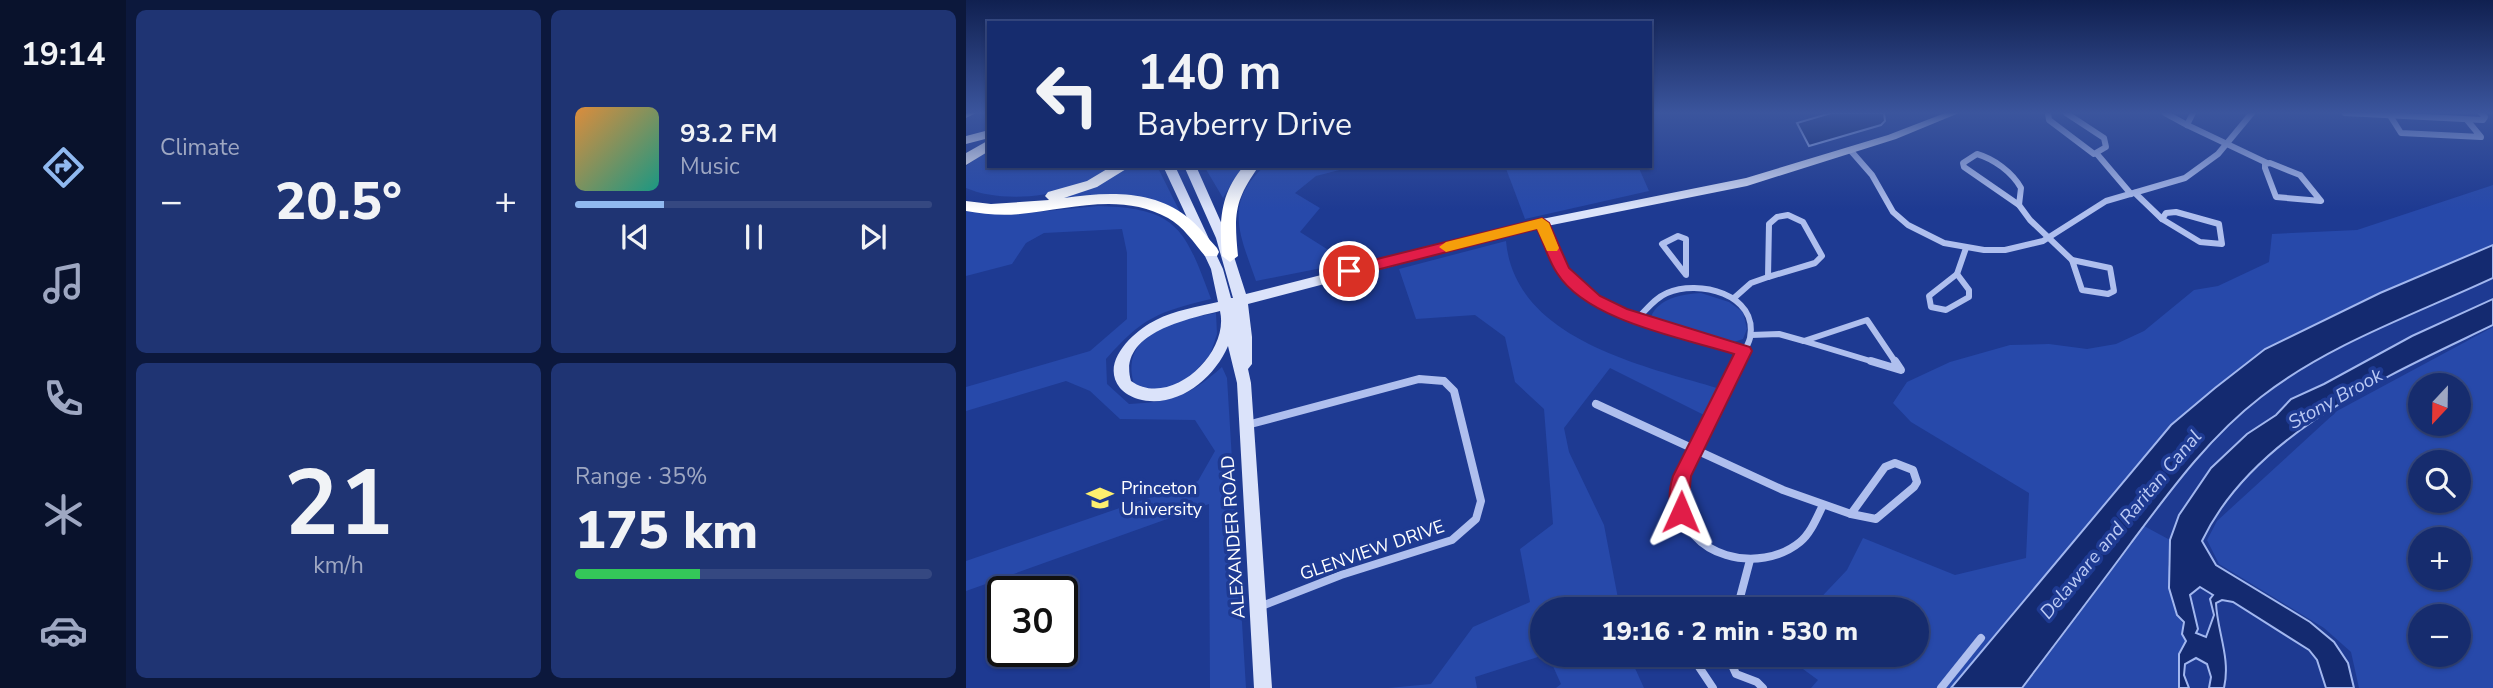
<!DOCTYPE html>
<meta charset="utf-8">
<style>
:root{--surface:#162c6e;--page:#1f3473;--text:#f1f3f6;--muted:#9ea7c2;--line:#354881;--accent:#90b9f0}
body{margin:0;font-family:"Nunito Sans",sans-serif;background:var(--page);color:var(--text);height:100vh;display:flex;flex-direction:column;font-size:26px;white-space:nowrap}
*{box-sizing:border-box;margin:0}
p{font-size:23px;color:var(--muted)}
.icon{flex:none;width:38px;height:38px;fill:none;stroke:currentColor;stroke-width:2;stroke-linecap:round;stroke-linejoin:round}
.map{position:relative;flex:1;overflow:hidden}
.sheet{display:flex;flex-direction:column;gap:10px;padding:10px;background:#0c183c;width:840px}
.sheet>*{flex:none}
.banner{position:absolute;left:21px;top:21px;width:665px;height:147px;border-radius:0px;box-shadow:0 2px 5px #0004,0 0 0 2px var(--line);background:#162c6e;color:var(--text);overflow:hidden}
.needle{width:46px;rotate:202deg}
.controls{position:absolute;left:1442px;top:373px;display:grid;gap:14px}
.controls a{display:grid;place-items:center;width:63px;height:63px;border-radius:50%;background:var(--surface);box-shadow:0 2px 5px #0004,0 0 0 2px var(--line);font-size:35px}
.speed{position:absolute;left:21px;top:576px;display:flex;gap:14px;font-size:35px;font-weight:700;text-align:center}
.speed>*{display:grid;place-content:center;width:91px;height:91px;border-radius:50%;background:var(--surface);box-shadow:0 2px 5px #0004,0 0 0 2px var(--line);line-height:1}
.speed .limit{border:4px solid #111;border-radius:10px;background:#fff;color:#111}
.pin{position:absolute;display:grid;place-items:center;width:60px;height:60px;color:#fff;margin:-30px;border:4px solid #fff;border-radius:50%;box-shadow:0 2px 7px #0007}
.me{position:absolute;width:77px;margin:-38px;rotate:1deg;stroke-linejoin:round;filter:drop-shadow(0 0 5px #0008)}
.turn{display:flex;align-items:center;gap:24px;height:147px;padding:0 35px;font-size:32px}
.turn .icon{width:91px;height:91px;stroke-width:2.5}
.turn b{display:block;font-size:49px;line-height:60px}
.big{font-size:52px;font-weight:800;line-height:1.1}
.sheet .tile{flex:1;display:flex;flex-direction:column;justify-content:center;gap:10px;min-width:0;padding:0 24px;border-radius:10px;background:var(--page)}
.sheet .dial{align-items:center;gap:0}
.dial b{font-size:91px;line-height:1}
.song{display:flex;align-items:center;gap:21px}
.cover{width:84px;height:84px;border-radius:10px;background:linear-gradient(135deg,hsl(30 70% 55%),hsl(170 70% 35%))}
.played{height:7px;border-radius:4px;background:linear-gradient(90deg,var(--accent) 25%,var(--line) 25%)}
.keys{display:flex;justify-content:space-around;direction:ltr}
.heat{display:flex;justify-content:space-between;align-items:center;font-size:38px;direction:ltr}
.charge{height:10px;border-radius:5px;background:linear-gradient(90deg,#34c759 35%,var(--line) 0)}
.sheet .tiles{flex:1;display:grid;gap:10px;grid-template-columns:repeat(2,1fr)}
.trip{position:absolute;left:564px;top:597px;width:399px;height:70px;border-radius:35px;background:var(--surface);box-shadow:0 2px 5px #0004,0 0 0 2px var(--line);font-weight:800;line-height:70px;text-align:center}
main{display:flex;flex:1;min-height:0}
.menu{display:flex;flex-direction:column;width:126px;justify-content:space-around;align-items:center;background:#09122c;color:var(--muted)}
.menu .icon{width:49px;height:49px}
.menu .active{color:var(--accent)}
.menu b{font-size:32px;color:var(--text)}
.map>svg:first-child{display:block}
.green{fill:#2749aa;fill-rule:evenodd}
.water{fill:#142a70;stroke:#a2b7ef;stroke-width:2;fill-rule:evenodd}
.lines{fill:none;stroke-linecap:round;stroke-linejoin:round}
.street-far1{stroke:#afbfee;stroke-width:6}
.street{stroke:#afbfee;stroke-width:8}
.secondary{fill:#dbe3fa;fill-rule:evenodd}
.highway{fill:#fff;fill-rule:evenodd}
.route{fill:#e11d48;stroke:#92132f;stroke-width:2}
.slow{fill:#f59e0b}
.labels{text-anchor:middle;stroke-width:7;stroke-linejoin:round;paint-order:stroke}
.poi-label{font-size:18px;fill:#fff;stroke:#1e3a92;text-anchor:start}
.street-label{font-size:18px;fill:#fff;stroke:#1e3a92}
.water-label{font-size:19px;font-style:italic;fill:#bbcaf5;stroke:#1e3a92}
</style>
<main>
<nav class="menu">
<b>19:14</b>
<svg class="icon active" aria-label="directions" viewBox="0 0 24 24"><path d="M12 3l9 9-9 9-9-9zM9 14v-3h6M13 9l2 2-2 2"/></svg>
<svg class="icon" aria-label="music" viewBox="0 0 24 24"><path d="M9 18V5l10-2v13"/><circle cx="6" cy="18" r="3"/><circle cx="16" cy="16" r="3"/></svg>
<svg class="icon" aria-label="phone" viewBox="0 0 24 24"><path d="M5 4h4l2 5-3 2q2 4 5 5l2-3 5 2v4C11 20 4 13 5 4z"/></svg>
<svg class="icon" aria-label="climate" viewBox="0 0 24 24"><path d="M12 3v18M4 7l16 10M4 17L20 7"/></svg>
<svg class="icon" aria-label="car" viewBox="0 0 24 24"><path d="M5 17H2v-5l4-1 3-4h7l3 4 3 1v5h-3M9 17h6M6 11h13"/><circle cx="7" cy="17" r="2"/><circle cx="17" cy="17" r="2"/></svg>
</nav>
<section class="sheet">
<div class="tiles">
<div class="tile"><p>Climate</p>
<div class="heat"><a>−</a><b class="big">20.5°</b><a>+</a></div>
</div>
<div class="tile">
<div class="song"><i class="cover"></i><div><b>93.2 FM</b><p>Music</p></div></div>
<div class="played"></div>
<div class="keys"><svg class="icon" aria-label="previous" viewBox="0 0 24 24"><path d="M18 5L8 12l10 7zM5 5v14"/></svg><svg class="icon" aria-label="pause" viewBox="0 0 24 24"><path d="M8 5v14M16 5v14"/></svg><svg class="icon" aria-label="next" viewBox="0 0 24 24"><path d="M6 5l10 7-10 7zM19 5v14"/></svg></div>
</div>
<div class="tile dial"><b>21</b><p>km/h</p></div>
<div class="tile"><p>Range · 35%</p><b class="big">175 km</b><div class="charge"></div></div>
</div>
</section>
<div class="map">
<svg width="1527" height="688" viewBox="0 0 1527 688">
<rect width="100%" height="100%" fill="#1e3a92"/>
<g class="green">
<path d="M 23,149 L 23,166 L 150,166 C 114,195 42,206 0,188 L 0,166 Z"/>
<path d="M 161,166 L 191,166 L 214,212 L 160,196 L 84,202 Z"/>
<path d="M 238,166 L 280,166 L 268,179 L 257,198 Z"/>
<path d="M 299,166 L 389,166 L 350,176 L 329,193 L 354,208 L 334,232 L 364,251 L 366,266 L 290,281 C 275,237 256,203 299,166 Z"/>
<path d="M 539,166 L 672,166 L 683,191 L 559,219 Z"/>
<path d="M 1527,185 L 1527,245 L 1414,293 L 1299,349 L 1249,388 L 1205,425 L 985,688 L 845,688 L 852,680 L 826,661 L 828,654 L 950,654 L 950,609 L 844,609 L 881,570 L 897,538 L 989,575 L 1060,558 L 1063,493 L 945,422 L 927,403 L 941,382 L 984,362 L 1044,345 L 1083,344 L 1121,349 L 1150,344 L 1178,331 L 1228,290 L 1252,286 L 1303,262 L 1306,234 L 1391,230 Z"/>
<path d="M 132,206 C 212,208 219,229 245,299 C 192,312 177,317 140,359 L 141,384 L 163,404 C 207,402 223,396 256,367 L 261,378 L 280,688 L 244,688 L 243,504 L 0,591 L 0,561 L 232,481 L 249,451 L 229,420 L 154,419 L 124,391 L 100,381 L 0,411 L 0,387 L 124,351 L 161,319 L 161,253 L 156,229 L 78,233 L 60,243 L 46,264 L 0,276 L 0,211 L 41,215 Z"/>
<path d="M 540,241 C 549,341 680,366 758,390 L 744,418 L 644,368 L 598,428 L 603,452 L 638,525 L 654,609 L 576,609 L 576,654 L 578,655 L 509,677 L 511,688 L 422,688 L 465,684 L 507,627 L 564,602 L 554,549 L 587,524 L 578,409 L 549,382 L 539,337 L 509,315 L 450,319 L 433,269 Z"/>
<path d="M 735,293 L 763,302 L 777,312 L 781,329 L 777,339 L 765,343 L 685,317 C 692,298 717,294 735,293 Z"/>
<path d="M 250,313 L 251,334 L 244,355 L 225,376 L 199,390 L 169,387 C 150,334 210,320 250,313 Z"/>
<path d="M 1527,327 L 1527,688 L 1393,688 L 1385,652 L 1358,628 L 1253,564 L 1241,540 L 1251,521 L 1371,411 ZM 1454,385 L 1493,385 L 1493,424 L 1454,424 ZM 1454,462 L 1493,462 L 1493,500 L 1454,500 ZM 1454,539 L 1493,539 L 1493,578 L 1454,578 ZM 1454,616 L 1493,616 L 1493,654 L 1454,654 Z"/>
<path d="M 1178,526 L 1204,540 L 1202,564 L 1220,641 L 1213,654 L 1213,688 L 1056,688 Z"/>
<path d="M 582,655 L 663,655 L 678,688 L 590,688 L 595,684 Z"/>
</g>
<g class="water">
<path d="M 865,113 L 918,113 L 919,121 L 915,125 L 843,146 L 831,123 Z"/>
<path d="M 1527,245 L 1527,278 C 1450,314 1363,344 1295,397 C 1243,437 1204,491 1165,543 C 1129,592 1092,640 1056,688 L 985,688 L 1205,425 L 1249,388 L 1299,349 L 1414,293 Z"/>
<path d="M 1527,299 L 1527,325 C 1424,375 1288,432 1236,541 L 1250,565 L 1344,622 L 1368,642 L 1382,663 L 1388,688 L 1360,688 L 1351,660 L 1343,650 L 1267,602 L 1256,600 L 1250,603 C 1251,631 1265,658 1258,688 L 1243,688 L 1245,677 L 1241,664 L 1230,658 L 1219,664 L 1218,675 L 1223,688 L 1213,688 L 1213,654 L 1220,641 L 1216,634 L 1218,622 L 1211,615 L 1203,588 L 1204,540 L 1213,515 L 1245,468 L 1281,434 L 1310,415 L 1325,399 L 1358,384 L 1446,336 ZM 1234,587 L 1247,595 L 1244,599 L 1248,615 L 1240,637 L 1230,633 L 1232,629 L 1224,595 Z"/>
</g>
<g class="lines">
<g class="street-far1">
<path d="M 1082,113 L 1083,120 L 1128,154 L 1140,147 L 1138,138 L 1100,113"/>
<path d="M 1199,113 L 1221,125 L 1227,113"/>
<path d="M 1379,113 L 1517,120 L 1519,117 L 1515,113"/>
<path d="M 1423,114 L 1435,133 L 1515,137 L 1501,120"/>
<path d="M 1221,125 L 1301,163"/>
<path d="M 885,151 L 906,175 L 927,212 L 942,225 L 978,243 L 1018,250 L 1039,250 L 1077,241 L 1140,201 L 1219,178 L 1252,154 L 1286,113"/>
<path d="M 1011,154 C 1028,159 1046,172 1055,188 L 1053,205 L 998,167 L 997,163 Z"/>
<path d="M 1131,154 L 1165,194"/>
<path d="M 1304,163 L 1334,175 L 1355,201 L 1310,197 L 1299,168 L 1299,164 Z"/>
<path d="M 1169,193 L 1196,219"/>
<path d="M 1053,205 L 1064,220 L 1106,260"/>
<path d="M 1210,212 L 1253,224 L 1256,244 L 1234,242 L 1196,219 L 1200,213 Z"/>
<path d="M 822,215 L 837,222 L 856,256 L 849,263 L 802,277 L 803,224 L 811,217 Z"/>
<path d="M 576,223 C 583,239 587,259 597,272 C 637,323 720,334 778,351"/>
<path d="M 712,236 L 720,239 L 720,275 L 696,244 Z"/>
<path d="M 1106,260 L 1144,268 L 1148,291 L 1142,294 L 1116,290 Z"/>
<path d="M 991,274 L 1003,290 L 1003,297 L 980,310 L 965,307 L 963,296 Z"/>
<path d="M 991,274 L 1000,248"/>
<path d="M 768,298 L 785,283 L 802,277"/>
<path d="M 672,318 C 681,309 689,298 701,293 C 732,279 793,294 784,338 C 782,346 776,355 772,363"/>
<path d="M 785,335 L 813,334 L 838,341"/>
<path d="M 911,363 L 838,341 L 901,320 L 930,363"/>
</g>
<g class="street">
<path d="M 773,361 C 757,394 713,464 714,499 C 717,558 794,575 834,542 C 845,533 851,517 857,505"/>
<path d="M 905,361 L 935,370 L 929,361"/>
<path d="M 630,404 L 817,490 L 885,514"/>
<path d="M 281,425 L 453,379 L 478,381 L 488,391 L 515,501 L 510,519 L 486,540 L 375,575 L 293,607"/>
<path d="M 929,463 L 947,470 L 951,482 L 948,487 L 910,519 L 885,514 L 919,467 Z"/>
<path d="M 771,609 L 784,560"/>
<path d="M 736,654 L 727,658 L 747,688"/>
<path d="M 761,654 L 770,674 L 791,682 L 797,688"/>
<path d="M 975,688 L 1015,638"/>
</g>
<path class="secondary" d="M 979,113 L 993,113 L 930,139 L 781,186 L 576,227 L 282,304 L 286,337 L 286,364 L 282,369 L 285,383 L 306,688 L 288,688 L 271,383 L 262,346 C 248,379 210,410 172,399 C 166,397 158,393 154,388 C 133,362 169,330 190,320 C 209,310 231,307 252,302 L 245,269 L 197,166 L 209,166 L 257,269 L 265,298 L 267,298 L 250,238 L 218,166 L 230,166 L 262,238 L 280,294 L 576,219 L 780,178 L 922,135 ZM 254,311 C 264,354 204,409 165,381 C 151,333 222,319 254,311 Z"/>
<g class="highway">
<path d="M 0,113 L 10,113 L 0,118 Z"/>
<path d="M 23,130 L 23,138 L 0,144 L 0,136 Z"/>
<path d="M 23,140 L 23,151 L 0,165 L 0,153 Z"/>
<path d="M 146,166 L 165,166 L 131,187 L 98,198 C 138,192 186,189 220,216 C 232,225 241,237 251,248 L 253,252 L 251,256 L 239,256 C 228,243 217,226 202,218 C 156,192 103,209 54,214 C 35,216 18,214 0,211 L 0,201 L 25,204 L 83,200 L 79,196 L 82,192 L 121,181 Z"/>
<path d="M 278,166 L 293,166 C 268,201 268,214 272,256 L 264,262 L 256,256 C 253,222 254,193 278,166 Z"/>
</g>
</g>
<linearGradient id="sky" x2="0" y2="1"><stop stop-color="#102050"/><stop offset="0.54" stop-color="#3b559d"/><stop offset="1" stop-color="#3b559d" stop-opacity="0"/></linearGradient>
<rect width="1527" height="209" fill="url(#sky)"/>
<path class="route" d="M 576,218 L 583,223 L 603,268 L 634,296 L 661,309 L 784,347 L 786,351 L 725,476 L 721,518 L 708,518 C 702,505 703,489 707,476 L 768,354 C 717,338 621,321 591,273 C 582,260 578,243 571,229 L 383,277 L 376,271 L 383,266 Z"/>
<path class="slow" d="M 576,218 L 583,223 L 593,248 L 591,251 L 581,251 L 571,229 L 480,252 L 473,247 L 480,242 Z"/>
<defs>
<symbol id="university-bare" viewBox="-9 -9 18 18"><path d="M0-5L7-2L0 1L-7-2ZM-4 1L0 2.5L4 1V4Q0 6-4 4Z" fill="#fdef6e" stroke="#1e3a92" stroke-width="2.5" paint-order="stroke"/></symbol>
</defs>
<g fill-rule="evenodd">
<use href="#university-bare" x="115" y="479" width="38" height="38"/>
</g>
<g class="labels">
<g class="poi-label">
<text x="155" y="494">Princeton<tspan x="155" dy="21">University</tspan></text>
</g>
<g class="street-label">
<text transform="translate(267 537) rotate(-94)" y="6">ALEXANDER ROAD</text>
<text transform="translate(406 550) rotate(-19)" y="6">GLENVIEW DRIVE</text>
</g>
<g class="water-label">
<text transform="translate(1369 398) rotate(-29)" y="7">Stony Brook</text>
<text transform="translate(1154 524) rotate(-50)" y="7">Delaware and Raritan Canal</text>
</g>
</g>
</svg>
<div class="controls">
<a><svg class="needle" viewBox="-14 -14 28 28"><path d="M0-13l5 13h-10z" fill="#e53935"/><path d="M0 13l5-13h-10z" fill="#9ea7c2"/></svg></a>
<a><svg class="icon" aria-label="search" viewBox="0 0 24 24"><circle cx="10" cy="10" r="6"/><path d="M15 15l6 6"/></svg></a>
<a>+</a>
<a>−</a>
</div>
<div class="speed"><div class="limit">30</div></div>
<div class="pin" style="left:383px;top:271px;background:#d93025"><svg class="icon" aria-label="arrive" viewBox="0 0 24 24"><path d="M6 21V4h12l-3 4 3 4H6"/></svg></div>
<svg class="me" style="left:715px;top:512px" viewBox="-20 -20 40 40"><path d="M0-17L14 15 0 8-14 15z" fill="#e11d48" stroke="#fff" stroke-width="4"/></svg>
<div class="trip">19:16 · 2 min · 530 m</div>
<div class="banner">
<div class="turn"><svg class="icon" aria-label="left" viewBox="0 0 24 24"><path d="M17 20v-9H6M10 6l-5 5 5 5"/></svg><div><b>140 m</b>Bayberry Drive</div></div>
</div>
</div>
</main>
